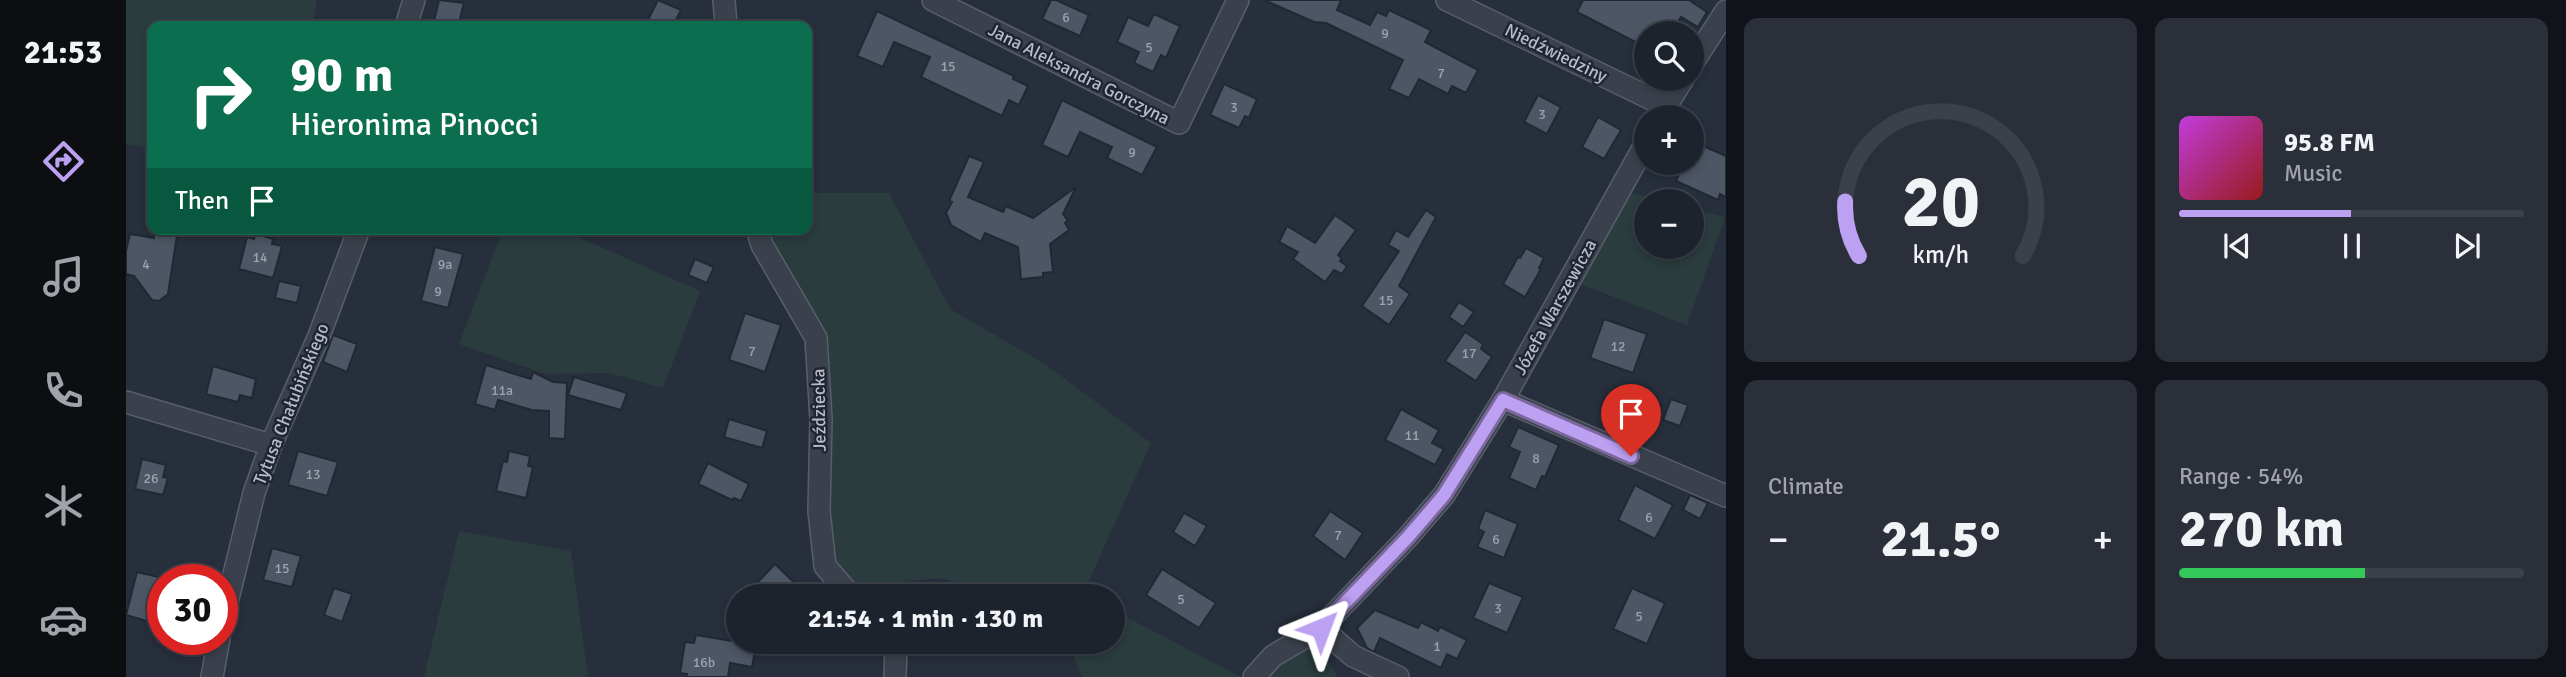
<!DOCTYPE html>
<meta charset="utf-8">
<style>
:root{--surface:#1d232d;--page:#2a2f39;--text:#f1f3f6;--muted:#a0a4aa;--line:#3b4049;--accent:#bca0f2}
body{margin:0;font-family:Signika,sans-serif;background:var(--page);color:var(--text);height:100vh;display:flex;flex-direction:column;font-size:26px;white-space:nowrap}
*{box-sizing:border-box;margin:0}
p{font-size:23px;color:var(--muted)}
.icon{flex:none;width:38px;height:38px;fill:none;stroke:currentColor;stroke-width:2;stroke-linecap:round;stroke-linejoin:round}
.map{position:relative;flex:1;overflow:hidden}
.sheet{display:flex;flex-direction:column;gap:18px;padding:18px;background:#101319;width:840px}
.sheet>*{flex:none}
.top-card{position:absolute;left:21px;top:21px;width:665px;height:214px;border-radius:14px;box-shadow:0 4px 10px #0003,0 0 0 2px var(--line);background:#0b6e4f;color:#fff;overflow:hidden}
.controls{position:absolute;left:1508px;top:21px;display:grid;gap:14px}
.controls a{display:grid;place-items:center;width:70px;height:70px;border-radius:50%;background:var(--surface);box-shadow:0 4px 10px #0003,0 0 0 2px var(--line);font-size:35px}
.speed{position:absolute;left:21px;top:564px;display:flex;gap:14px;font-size:35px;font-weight:700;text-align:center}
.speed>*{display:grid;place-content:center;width:91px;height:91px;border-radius:50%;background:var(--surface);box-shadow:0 4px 10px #0003,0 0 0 2px var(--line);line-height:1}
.speed .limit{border:10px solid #d22;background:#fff;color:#111}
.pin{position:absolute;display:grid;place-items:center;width:60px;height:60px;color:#fff;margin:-72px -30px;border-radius:50% 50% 50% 0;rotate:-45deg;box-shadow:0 0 7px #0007}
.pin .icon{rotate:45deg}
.me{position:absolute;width:77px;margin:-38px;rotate:44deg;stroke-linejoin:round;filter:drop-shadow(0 0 5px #0008)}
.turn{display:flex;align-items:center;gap:24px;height:147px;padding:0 28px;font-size:32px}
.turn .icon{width:91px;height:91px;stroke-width:2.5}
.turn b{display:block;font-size:49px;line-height:60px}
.then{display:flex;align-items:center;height:66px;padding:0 28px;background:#0003;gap:14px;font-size:26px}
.big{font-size:52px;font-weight:700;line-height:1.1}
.sheet .tile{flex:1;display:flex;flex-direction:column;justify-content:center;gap:10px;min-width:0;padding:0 24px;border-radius:14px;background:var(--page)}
.sheet .dial{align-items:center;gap:0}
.dial svg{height:182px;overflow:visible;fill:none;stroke:var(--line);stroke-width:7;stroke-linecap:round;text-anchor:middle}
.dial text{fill:var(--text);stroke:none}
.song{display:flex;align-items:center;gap:21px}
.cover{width:84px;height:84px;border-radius:10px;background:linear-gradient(135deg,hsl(290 70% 55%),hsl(0 70% 35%))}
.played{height:7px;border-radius:4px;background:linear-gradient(90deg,var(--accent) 50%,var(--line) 50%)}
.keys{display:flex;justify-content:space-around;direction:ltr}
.heat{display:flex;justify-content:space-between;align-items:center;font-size:38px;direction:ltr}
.charge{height:10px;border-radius:5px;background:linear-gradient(90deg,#34c759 54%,var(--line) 0)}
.sheet .tiles{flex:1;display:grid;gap:18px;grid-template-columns:repeat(2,1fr)}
.trip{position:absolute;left:600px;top:584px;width:399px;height:70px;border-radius:35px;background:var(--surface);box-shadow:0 4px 10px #0003,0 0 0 2px var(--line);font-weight:700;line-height:70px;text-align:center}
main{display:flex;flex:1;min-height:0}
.tabs{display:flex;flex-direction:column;width:126px;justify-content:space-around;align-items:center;background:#0c0e12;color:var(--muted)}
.tabs .icon{width:49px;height:49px}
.tabs .active{color:var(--accent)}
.tabs b{font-size:32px;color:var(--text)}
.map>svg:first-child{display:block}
.green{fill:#2a3c3e}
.building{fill:#4d5664;stroke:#212833;stroke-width:2}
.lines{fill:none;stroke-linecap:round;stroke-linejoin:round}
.minor-casing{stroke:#585f6a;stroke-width:24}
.minor{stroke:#3b414c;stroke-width:21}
.route-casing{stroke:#7a689d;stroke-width:18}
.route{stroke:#bca0f2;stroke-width:12}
.labels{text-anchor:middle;stroke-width:5;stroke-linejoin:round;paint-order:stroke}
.number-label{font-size:14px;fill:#9ca2ae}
.street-label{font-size:18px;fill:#b7bcc7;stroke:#1f2631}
</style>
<main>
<nav class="tabs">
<b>21:53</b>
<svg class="icon active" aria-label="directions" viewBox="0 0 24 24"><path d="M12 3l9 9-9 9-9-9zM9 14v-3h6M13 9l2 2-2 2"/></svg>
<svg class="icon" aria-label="music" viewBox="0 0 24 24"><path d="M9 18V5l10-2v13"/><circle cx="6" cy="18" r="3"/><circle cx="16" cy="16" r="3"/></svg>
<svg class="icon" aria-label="phone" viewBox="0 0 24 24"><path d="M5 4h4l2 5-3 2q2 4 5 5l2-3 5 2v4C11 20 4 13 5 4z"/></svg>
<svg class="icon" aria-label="climate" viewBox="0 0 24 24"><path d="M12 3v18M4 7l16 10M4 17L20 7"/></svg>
<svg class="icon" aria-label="car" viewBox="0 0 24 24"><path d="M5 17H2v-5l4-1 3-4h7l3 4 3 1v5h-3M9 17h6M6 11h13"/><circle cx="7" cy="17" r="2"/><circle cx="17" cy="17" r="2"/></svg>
</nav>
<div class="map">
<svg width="1600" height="677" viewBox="0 0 1600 677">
<rect width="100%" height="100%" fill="#272f3c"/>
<g class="green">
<path d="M 0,0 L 191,0 L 186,26 L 26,26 L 26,148 L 0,144 Z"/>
<path d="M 1503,192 L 1539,201 L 1521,201 L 1521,247 L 1566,247 L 1566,209 L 1599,217 L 1561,325 L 1451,283 Z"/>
<path d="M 681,193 L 763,193 L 824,309 L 919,364 L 1025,443 L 957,594 L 962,597 L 884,597 L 814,578 L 783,581 L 730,596 L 706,565 L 701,547 L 701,337 L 654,270 L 641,229 L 681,229 Z"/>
<path d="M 377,229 L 434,229 L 574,291 L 537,388 L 483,373 L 420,374 L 333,344 Z"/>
<path d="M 333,531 L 445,551 L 462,677 L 298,677 Z"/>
<path d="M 987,610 L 1115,677 L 956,677 L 942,642 L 987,642 Z"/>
<path d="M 1190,635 L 1211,677 L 1139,677 L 1146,666 Z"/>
</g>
<g class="building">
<path d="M 313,0 L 338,3 L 332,26 L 309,26 L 310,22 L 308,21 Z"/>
<path d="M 532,0 L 555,10 L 547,26 L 519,26 Z"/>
<path d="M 925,0 L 930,0 L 963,15 L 954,36 L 916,19 Z"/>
<path d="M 1138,0 L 1215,0 L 1211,10 L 1244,25 L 1251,12 L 1260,16 L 1263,10 L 1305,30 L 1299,42 L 1352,70 L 1340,93 L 1326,86 L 1322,94 L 1293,79 L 1283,98 L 1263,89 L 1277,60 L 1200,23 L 1188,22 Z"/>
<path d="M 1457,0 L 1563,0 L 1581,12 L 1572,27 L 1555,17 L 1546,33 L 1521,33 L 1521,48 L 1451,12 Z"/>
<path d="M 751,11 L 888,76 L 887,79 L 902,86 L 893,105 L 883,100 L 876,116 L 795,77 L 804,57 L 768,42 L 757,67 L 731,56 Z"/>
<path d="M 1028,14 L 1054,26 L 1040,58 L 1035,55 L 1027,72 L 1008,63 L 1013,52 L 991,42 L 1002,17 L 1022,26 Z"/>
<path d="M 1098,84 L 1131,99 L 1123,118 L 1119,116 L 1113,128 L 1084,115 Z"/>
<path d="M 1412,95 L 1435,107 L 1421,134 L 1398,122 Z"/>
<path d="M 936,100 L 1031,147 L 1016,175 L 981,158 L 986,147 L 954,132 L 942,157 L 916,145 Z"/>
<path d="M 1472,117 L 1495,130 L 1478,159 L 1456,147 Z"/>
<path d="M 1566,141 L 1600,156 L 1600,197 L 1594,194 L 1592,200 L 1550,181 L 1558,163 L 1566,163 Z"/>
<path d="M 843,156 L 858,162 L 842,197 L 877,212 L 880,206 L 907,218 L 950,187 L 937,214 L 942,220 L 939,223 L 943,230 L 924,244 L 927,272 L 917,273 L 917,277 L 895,279 L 892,247 L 859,233 L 855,242 L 825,225 L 820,213 L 826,202 L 823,201 Z"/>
<path d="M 1300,210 L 1310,217 L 1273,286 L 1284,294 L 1263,325 L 1236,306 L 1273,251 L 1262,245 L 1270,230 L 1282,237 Z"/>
<path d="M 1209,215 L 1230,230 L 1212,255 L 1216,259 L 1214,261 L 1221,266 L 1216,274 L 1208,270 L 1199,282 L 1167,259 L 1172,252 L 1153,242 L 1161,226 L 1189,243 Z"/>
<path d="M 29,229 L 52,229 L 42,294 L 33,301 L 26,300 L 8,276 L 0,274 L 0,251 L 4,234 L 28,238 Z"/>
<path d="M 130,234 L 147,239 L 146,244 L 156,246 L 147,278 L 113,269 L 121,237 L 128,239 Z"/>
<path d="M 309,247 L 337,254 L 322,308 L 295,301 Z"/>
<path d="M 1400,248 L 1418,258 L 1413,268 L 1415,269 L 1399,297 L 1377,284 L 1392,257 L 1394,258 Z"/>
<path d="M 569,259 L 588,267 L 581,283 L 562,275 Z"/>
<path d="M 153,281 L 175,286 L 171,303 L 149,298 Z"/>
<path d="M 1333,302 L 1348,312 L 1337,327 L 1323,317 Z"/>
<path d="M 619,313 L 655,325 L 639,372 L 603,360 Z"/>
<path d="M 1478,319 L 1521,334 L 1507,373 L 1464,358 Z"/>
<path d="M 1339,332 L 1357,344 L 1355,349 L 1366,357 L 1350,381 L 1319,361 Z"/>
<path d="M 207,335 L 231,344 L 221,372 L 197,362 Z"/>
<path d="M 360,365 L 405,379 L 407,372 L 427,382 L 441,383 L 439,439 L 423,438 L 423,411 L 406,410 L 372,400 L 369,410 L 349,404 Z"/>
<path d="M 87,366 L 130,379 L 126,398 L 114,395 L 112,402 L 80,394 Z"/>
<path d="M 448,377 L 501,393 L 495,410 L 442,395 Z"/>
<path d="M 1545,399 L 1562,405 L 1554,426 L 1537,420 Z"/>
<path d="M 1275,409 L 1313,430 L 1306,443 L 1318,449 L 1309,465 L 1259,440 Z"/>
<path d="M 603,419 L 641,431 L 636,448 L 598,437 Z"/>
<path d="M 1392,427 L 1433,445 L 1419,477 L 1416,476 L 1410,490 L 1383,478 L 1394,452 L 1383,447 Z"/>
<path d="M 172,451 L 212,462 L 201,496 L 162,485 Z"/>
<path d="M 383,451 L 404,456 L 402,466 L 407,467 L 400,498 L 370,491 L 377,461 L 381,462 Z"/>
<path d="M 16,459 L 40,465 L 37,477 L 42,478 L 37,495 L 9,489 Z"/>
<path d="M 582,463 L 623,484 L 615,501 L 608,498 L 606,500 L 572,484 Z"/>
<path d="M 1509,485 L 1547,505 L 1529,539 L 1492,520 Z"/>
<path d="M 1564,495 L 1582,503 L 1574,519 L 1557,510 Z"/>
<path d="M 1359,510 L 1392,524 L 1378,558 L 1351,547 L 1358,532 L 1352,529 Z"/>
<path d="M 1204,511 L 1237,533 L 1219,560 L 1187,536 Z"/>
<path d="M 1058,513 L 1081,526 L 1069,546 L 1047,532 Z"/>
<path d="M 146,548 L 175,556 L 166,587 L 137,580 Z"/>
<path d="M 649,564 L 683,597 L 643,597 L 630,584 Z"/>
<path d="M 1036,569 L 1090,603 L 1073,628 L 1020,595 Z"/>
<path d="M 11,572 L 37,578 L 37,603 L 31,624 L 0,615 Z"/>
<path d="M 1363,583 L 1397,597 L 1381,633 L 1347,618 Z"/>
<path d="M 208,588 L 226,594 L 216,622 L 198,615 Z"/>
<path d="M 1506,588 L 1539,603 L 1521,644 L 1487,629 Z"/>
<path d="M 1249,610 L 1292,628 L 1295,622 L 1312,631 L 1314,627 L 1341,640 L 1331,659 L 1321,654 L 1315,668 L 1254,638 L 1248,652 L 1241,648 L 1231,628 Z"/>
<path d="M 570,635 L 630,645 L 626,667 L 604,663 L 602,677 L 560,677 L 561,674 L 554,673 L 559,642 L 568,643 Z"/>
</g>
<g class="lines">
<defs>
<g id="minor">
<path d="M 598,0 L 600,26"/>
<path d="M 807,0 L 1053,123 L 1112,0"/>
<path d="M 1321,0 L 1540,106"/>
<path d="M 280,26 L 288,0"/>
<path d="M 1566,64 L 1600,11"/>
<path d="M 1534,116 L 1557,79"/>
<path d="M 631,229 L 636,245 L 690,338 L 695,419 L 693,511 L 699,566 L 726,597"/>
<path d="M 1377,400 L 1600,496"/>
<path d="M 0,402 L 145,445"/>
<path d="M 96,623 L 128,493 L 145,445 L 193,336 L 233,229"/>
<path d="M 1195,628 L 1227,656 L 1272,677"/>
<path d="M 765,642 C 772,652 769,665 769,677"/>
<path d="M 86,677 L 93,639"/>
<path d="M 1128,677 L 1147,656 L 1195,628 L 1282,537 L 1318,495 L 1377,400 L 1521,141"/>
</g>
</defs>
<use href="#minor" class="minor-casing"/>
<use href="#minor" class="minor"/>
</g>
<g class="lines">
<defs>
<path id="route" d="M 1195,628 L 1282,537 L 1318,495 L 1377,400 L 1505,456"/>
</defs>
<use href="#route" class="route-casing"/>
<use href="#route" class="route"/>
</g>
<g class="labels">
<g class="number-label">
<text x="940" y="22">6</text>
<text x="1259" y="38">9</text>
<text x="1023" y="52">5</text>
<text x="822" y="71">15</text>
<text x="1315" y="78">7</text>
<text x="1108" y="112">3</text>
<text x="1416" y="119">3</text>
<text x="1006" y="157">9</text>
<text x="134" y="262">14</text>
<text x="20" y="269">4</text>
<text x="319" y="269">9a</text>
<text x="312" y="296">9</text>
<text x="1260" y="305">15</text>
<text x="1492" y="351">12</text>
<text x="626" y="356">7</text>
<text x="1343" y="358">17</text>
<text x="376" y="395">11a</text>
<text x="1286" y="440">11</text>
<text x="1410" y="463">8</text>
<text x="187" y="479">13</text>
<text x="25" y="483">26</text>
<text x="1523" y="522">6</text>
<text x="1212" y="540">7</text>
<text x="1370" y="544">6</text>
<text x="156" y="573">15</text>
<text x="1055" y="604">5</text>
<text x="1372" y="613">3</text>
<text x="1513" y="621">5</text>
<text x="1311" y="651">1</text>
<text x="578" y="667">16b</text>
</g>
<g class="street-label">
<text transform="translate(1430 53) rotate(26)" y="6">Niedźwiedziny</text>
<text transform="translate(953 74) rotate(27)" y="6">Jana Aleksandra Gorczyna</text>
<text transform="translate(1429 307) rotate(-61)" y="6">Józefa Warszewicza</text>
<text transform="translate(165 404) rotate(-68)" y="6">Tytusa Chałubińskiego</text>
<text transform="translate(693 410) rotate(-91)" y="6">Jeździecka</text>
</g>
</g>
</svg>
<div class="controls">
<a><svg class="icon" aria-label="search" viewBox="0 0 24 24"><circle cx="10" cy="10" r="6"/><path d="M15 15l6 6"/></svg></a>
<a>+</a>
<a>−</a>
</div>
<div class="speed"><div class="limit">30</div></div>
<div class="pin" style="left:1505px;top:456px;background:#d93025"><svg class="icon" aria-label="arrive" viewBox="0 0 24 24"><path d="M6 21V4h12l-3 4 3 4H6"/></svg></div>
<svg class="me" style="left:1195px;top:628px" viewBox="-20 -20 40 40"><path d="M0-17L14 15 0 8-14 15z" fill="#bca0f2" stroke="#fff" stroke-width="4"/></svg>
<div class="trip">21:54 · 1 min · 130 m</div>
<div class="top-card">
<div class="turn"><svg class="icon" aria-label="right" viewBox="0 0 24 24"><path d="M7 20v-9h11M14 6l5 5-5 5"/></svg><div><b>90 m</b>Hieronima Pinocci</div></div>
<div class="then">Then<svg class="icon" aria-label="arrive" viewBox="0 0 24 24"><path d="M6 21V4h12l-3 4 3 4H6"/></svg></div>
</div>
</div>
<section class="sheet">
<div class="tiles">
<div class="tile dial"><svg viewBox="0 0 100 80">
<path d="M14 69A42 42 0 1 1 86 69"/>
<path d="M14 69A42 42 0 0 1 8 45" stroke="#bca0f2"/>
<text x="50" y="56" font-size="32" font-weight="700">20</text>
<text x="50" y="72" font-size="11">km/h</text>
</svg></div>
<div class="tile">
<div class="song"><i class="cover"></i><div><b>95.8 FM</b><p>Music</p></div></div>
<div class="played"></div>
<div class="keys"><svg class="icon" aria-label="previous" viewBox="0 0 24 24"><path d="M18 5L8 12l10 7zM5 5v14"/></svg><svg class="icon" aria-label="pause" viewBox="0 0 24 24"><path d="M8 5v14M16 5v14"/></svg><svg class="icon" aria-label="next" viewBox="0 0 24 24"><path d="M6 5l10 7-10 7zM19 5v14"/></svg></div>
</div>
<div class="tile"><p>Climate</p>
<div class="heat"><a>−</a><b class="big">21.5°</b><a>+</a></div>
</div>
<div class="tile"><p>Range · 54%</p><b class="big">270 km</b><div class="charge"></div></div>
</div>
</section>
</main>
